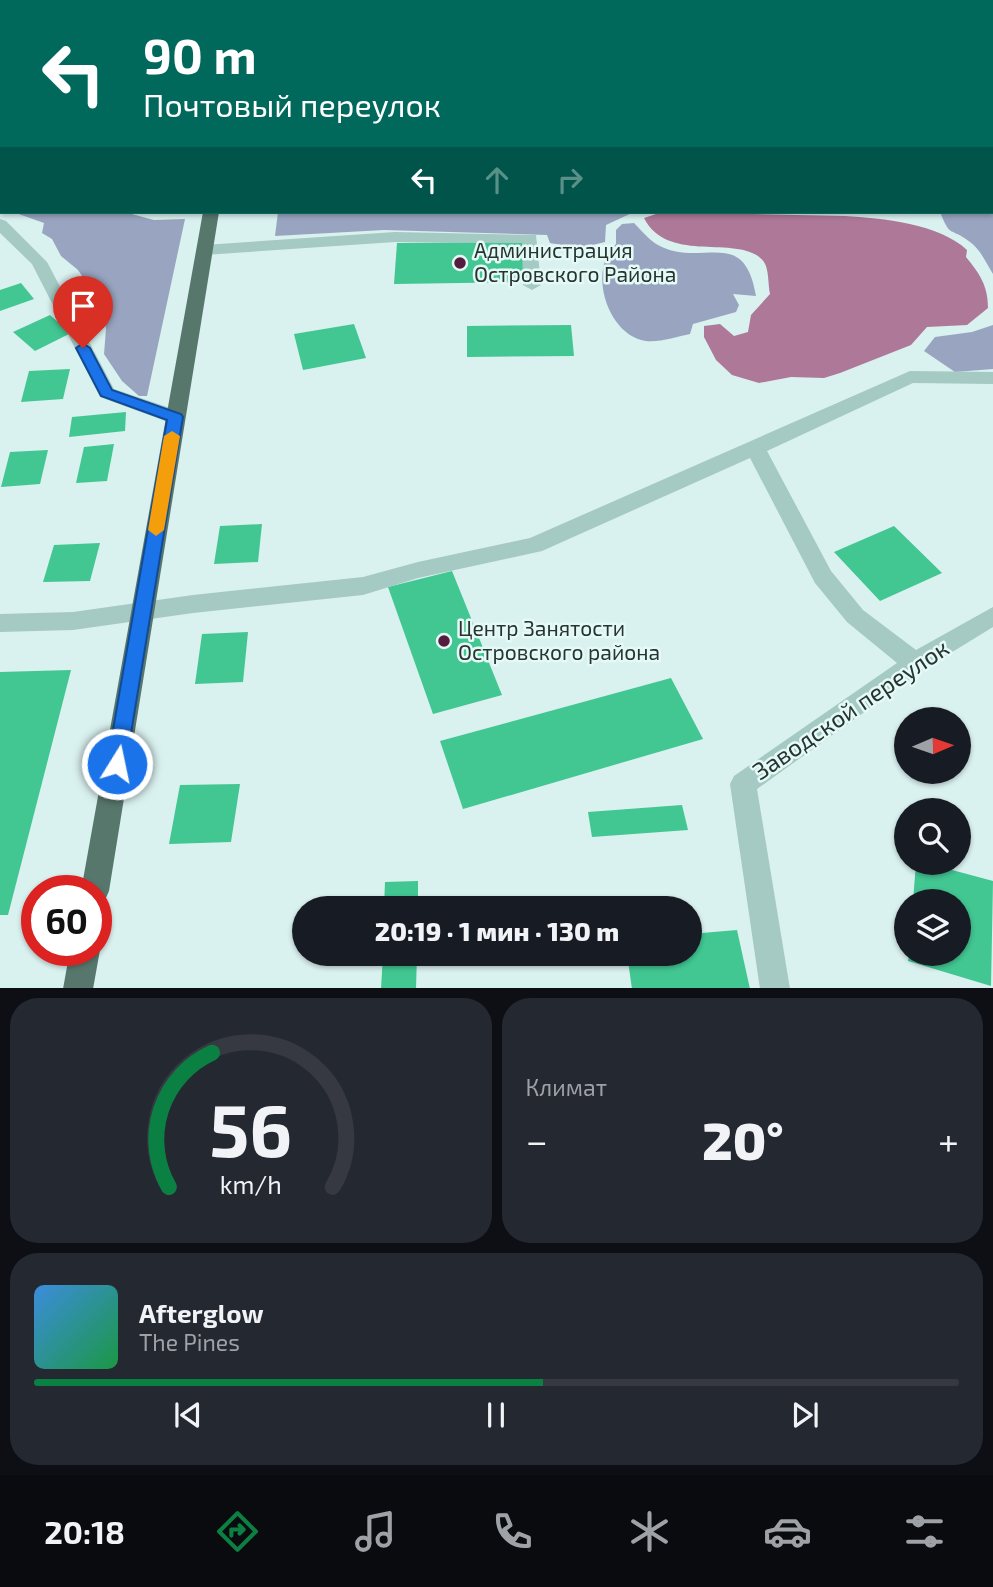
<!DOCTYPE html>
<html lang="ru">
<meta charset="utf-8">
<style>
:root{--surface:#171b24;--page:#242831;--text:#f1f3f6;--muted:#9ea1a6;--line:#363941;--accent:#0b8043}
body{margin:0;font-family:"Exo 2",sans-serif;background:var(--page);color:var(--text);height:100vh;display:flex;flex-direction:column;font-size:26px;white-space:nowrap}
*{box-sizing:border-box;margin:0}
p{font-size:23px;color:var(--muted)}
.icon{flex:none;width:38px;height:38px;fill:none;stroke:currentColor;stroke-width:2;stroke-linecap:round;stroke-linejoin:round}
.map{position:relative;height:988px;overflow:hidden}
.sheet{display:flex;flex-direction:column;gap:10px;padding:10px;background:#0d0f14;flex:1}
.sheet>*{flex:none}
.banner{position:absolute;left:0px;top:0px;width:994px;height:214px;box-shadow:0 2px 5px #0004;background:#00695c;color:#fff;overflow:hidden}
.needle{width:46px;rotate:88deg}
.buttons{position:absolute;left:894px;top:707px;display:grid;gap:14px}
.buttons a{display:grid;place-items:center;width:77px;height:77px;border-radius:50%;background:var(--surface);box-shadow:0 2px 5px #0004;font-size:35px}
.speed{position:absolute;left:21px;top:875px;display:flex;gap:14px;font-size:35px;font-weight:700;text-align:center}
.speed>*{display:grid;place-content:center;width:91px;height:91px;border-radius:50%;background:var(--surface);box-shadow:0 2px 5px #0004;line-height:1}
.speed .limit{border:10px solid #d22;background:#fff;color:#111}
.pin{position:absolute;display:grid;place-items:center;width:60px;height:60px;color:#fff;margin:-72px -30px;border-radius:50% 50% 50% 0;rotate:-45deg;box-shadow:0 0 7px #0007}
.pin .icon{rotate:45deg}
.me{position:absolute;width:77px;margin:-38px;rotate:10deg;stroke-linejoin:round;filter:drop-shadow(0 0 5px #0008)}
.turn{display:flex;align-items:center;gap:24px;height:147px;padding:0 28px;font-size:32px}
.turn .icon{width:91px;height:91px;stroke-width:2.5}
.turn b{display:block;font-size:49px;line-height:60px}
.lanes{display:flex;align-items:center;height:66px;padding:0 28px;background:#0003;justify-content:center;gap:35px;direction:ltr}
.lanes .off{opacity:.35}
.big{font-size:52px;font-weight:800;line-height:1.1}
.sheet .widget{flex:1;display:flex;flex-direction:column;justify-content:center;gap:10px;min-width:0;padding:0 24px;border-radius:28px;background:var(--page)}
.sheet .dial{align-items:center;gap:0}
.dial svg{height:182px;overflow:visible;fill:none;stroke:var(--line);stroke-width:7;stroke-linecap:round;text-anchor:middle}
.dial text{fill:var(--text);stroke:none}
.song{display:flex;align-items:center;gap:21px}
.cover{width:84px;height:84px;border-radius:10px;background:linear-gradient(135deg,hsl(210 70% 55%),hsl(140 70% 35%))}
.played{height:7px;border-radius:4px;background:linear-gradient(90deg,var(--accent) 55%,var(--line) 55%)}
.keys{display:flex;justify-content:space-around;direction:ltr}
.heat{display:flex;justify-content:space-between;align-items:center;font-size:38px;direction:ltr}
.sheet .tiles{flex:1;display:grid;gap:10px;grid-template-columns:1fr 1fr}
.widget:last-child{grid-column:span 2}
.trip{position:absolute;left:292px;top:896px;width:410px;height:70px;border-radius:35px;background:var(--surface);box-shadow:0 2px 5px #0004;font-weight:800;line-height:70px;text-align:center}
.dock{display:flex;height:112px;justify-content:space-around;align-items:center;background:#090b0e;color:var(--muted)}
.dock .icon{width:49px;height:49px}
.dock .current{color:var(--accent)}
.dock b{font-size:32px;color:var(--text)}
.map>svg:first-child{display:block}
.green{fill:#99a5c0}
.water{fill:#ae7898}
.building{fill:#42c692}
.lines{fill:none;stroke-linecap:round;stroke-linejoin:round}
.minor{fill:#a5c9c3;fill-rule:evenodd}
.major{fill:#57776d;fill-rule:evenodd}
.route{fill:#1a73e8;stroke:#114b97;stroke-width:2}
.slow{fill:#f59e0b}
.poi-dot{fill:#561c3d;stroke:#e5f9f7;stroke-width:2.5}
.labels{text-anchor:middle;stroke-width:5;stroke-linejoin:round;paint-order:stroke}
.poi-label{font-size:21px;fill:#263530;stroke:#e5f9f7;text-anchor:start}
.near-street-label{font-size:24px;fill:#263530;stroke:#e5f9f7}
</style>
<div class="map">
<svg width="993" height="989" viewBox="0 0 993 989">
<rect width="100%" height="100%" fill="#d9f1ef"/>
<g class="green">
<path d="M 488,0 L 786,0 L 488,2 Z"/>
<path d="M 993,131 L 993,274 C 986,263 981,250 970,242 C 949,226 951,239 940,212 L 992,212 Z"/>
<path d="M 13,212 L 109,212 L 128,213 L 154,220 L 185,219 L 147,396 L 139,396 L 122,381 L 104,354 L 106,329 L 102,305 L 78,270 L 61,256 L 52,239 L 42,233 L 44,223 Z"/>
<path d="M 278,212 L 634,212 L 606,225 L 605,242 L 580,248 L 550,243 L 547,235 L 384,230 L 275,236 Z"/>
<path d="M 634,223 C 641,230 649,240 658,245 C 701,269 744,224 756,296 L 733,294 L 739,305 L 736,312 L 693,324 L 690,334 C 676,337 655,344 641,340 C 606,330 588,269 616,244 L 616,230 L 622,224 Z"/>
<path d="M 993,325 L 993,369 L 955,372 L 924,351 L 935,337 L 972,332 Z"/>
</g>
<path class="water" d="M 662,212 L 845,216 C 882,218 940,224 967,250 L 966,257 C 979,273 988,285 988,308 L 967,325 L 927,327 L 911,345 L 840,373 L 824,378 L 791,377 L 759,383 L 732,375 L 716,360 L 704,337 L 704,326 L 720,324 L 734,336 L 748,332 L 751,315 L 770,294 C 768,285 769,269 764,262 C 742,232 668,266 644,218 Z"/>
<g class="building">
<path d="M 524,242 L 526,282 L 394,284 L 397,243 Z"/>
<path d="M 21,283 L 34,299 L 0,311 L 0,290 Z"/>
<path d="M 50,315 L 71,333 L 35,351 L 13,332 Z"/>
<path d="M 354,324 L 366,358 L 303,370 L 294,334 Z"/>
<path d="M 571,325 L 574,356 L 467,357 L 467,326 Z"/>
<path d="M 70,369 L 63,399 L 21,402 L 29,371 Z"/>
<path d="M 126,412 L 125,431 L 69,437 L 72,417 Z"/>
<path d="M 114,444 L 107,481 L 76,483 L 84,447 Z"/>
<path d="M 48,450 L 40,484 L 1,487 L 10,452 Z"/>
<path d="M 262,524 L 258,562 L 214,564 L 220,526 Z"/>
<path d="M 894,526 L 942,573 L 880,601 L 834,552 Z"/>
<path d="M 100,543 L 90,581 L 43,582 L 54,545 Z"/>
<path d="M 452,571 L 502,695 L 433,714 L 388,587 Z"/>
<path d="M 248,632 L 243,682 L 195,684 L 202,634 Z"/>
<path d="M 71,670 L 8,915 L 0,915 L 0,672 Z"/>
<path d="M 671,678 L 703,739 L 463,809 L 440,741 Z"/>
<path d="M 240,784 L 231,842 L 169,844 L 180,785 Z"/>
<path d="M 682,805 L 688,830 L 592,837 L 588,812 Z"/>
<path d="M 916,863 L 926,863 L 993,881 L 991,986 L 908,961 L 909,954 L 959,954 L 959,901 L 913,901 Z"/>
<path d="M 418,881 L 418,908 L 384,908 L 385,882 Z"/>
<path d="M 737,930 L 750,989 L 632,989 L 627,954 L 690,954 L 690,934 Z"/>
<path d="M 383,954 L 417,954 L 416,989 L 381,989 Z"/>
</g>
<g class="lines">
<g class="minor">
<path d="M 133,0 L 157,0 L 132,2 Z"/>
<rect x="0" y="15" width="2" height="8"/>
<rect x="0" y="68" width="2" height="8"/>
<path d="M 0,219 L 6,221 L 47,262 L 114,389 L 182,412 L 185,417 L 182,422 L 168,422 L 100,397 L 32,264 L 0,233 Z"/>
<path d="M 395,232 L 536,235 L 541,285 L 532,290 L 523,285 L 522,243 L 395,242 L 204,255 L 196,250 L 204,245 Z"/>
<path d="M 910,371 L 993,372 L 993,384 L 913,383 L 767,451 L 831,571 L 863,610 L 916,650 L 993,607 L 993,627 L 923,670 L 757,789 L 790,989 L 760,989 L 730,784 L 734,776 L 897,663 L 847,622 L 815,583 L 750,458 L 542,551 L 418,578 L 363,595 L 193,613 L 73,630 L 0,632 L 0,614 L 73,612 L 193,595 L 363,577 L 418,562 L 530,538 Z"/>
</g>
<g class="major">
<path d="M 241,0 L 253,0 L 240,2 Z"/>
<path d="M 203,212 L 219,212 L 109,891 L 105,900 L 96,904 L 96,891 L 81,891 Z"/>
<path d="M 96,942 L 100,950 L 93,989 L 63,989 L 70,950 L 96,950 Z"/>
</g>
</g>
<path class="route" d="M 83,343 L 90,348 L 112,390 L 181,414 L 183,417 L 126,764 L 123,770 L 117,772 L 110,770 L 107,764 L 167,420 L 101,396 L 76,348 Z"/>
<path class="slow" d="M 172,431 L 180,436 L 164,530 L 156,536 L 148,530 L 164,436 Z"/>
<g class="poi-dot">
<circle cx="460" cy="263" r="7"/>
<circle cx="444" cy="641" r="7"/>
</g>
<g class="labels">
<g class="poi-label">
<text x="474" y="258">Администрация<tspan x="474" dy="24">Островского Района</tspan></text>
<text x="458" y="636">Центр Занятости<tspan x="458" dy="24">Островского района</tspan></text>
</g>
<g class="near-street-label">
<text transform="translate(851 710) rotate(-34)" y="8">Заводской переулок</text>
</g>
</g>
</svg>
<div class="buttons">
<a><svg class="needle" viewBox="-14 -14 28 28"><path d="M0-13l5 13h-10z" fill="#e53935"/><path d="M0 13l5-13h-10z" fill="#9ea1a6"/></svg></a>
<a><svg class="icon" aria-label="search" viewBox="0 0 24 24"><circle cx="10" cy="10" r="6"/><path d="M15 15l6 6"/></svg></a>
<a><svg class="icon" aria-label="layers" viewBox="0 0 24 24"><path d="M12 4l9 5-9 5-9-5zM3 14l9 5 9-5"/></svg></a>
</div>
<div class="speed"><div class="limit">60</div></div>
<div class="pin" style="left:83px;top:348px;background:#d93025"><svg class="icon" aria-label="arrive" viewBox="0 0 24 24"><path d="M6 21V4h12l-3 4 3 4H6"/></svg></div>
<svg class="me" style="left:117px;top:764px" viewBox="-20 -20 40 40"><circle r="17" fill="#1a73e8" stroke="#fff" stroke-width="3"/><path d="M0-11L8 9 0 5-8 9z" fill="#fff"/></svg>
<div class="trip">20:19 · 1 мин · 130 m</div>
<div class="banner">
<div class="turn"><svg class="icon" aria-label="left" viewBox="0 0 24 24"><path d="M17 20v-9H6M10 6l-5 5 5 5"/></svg><div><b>90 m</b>Почтовый переулок</div></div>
<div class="lanes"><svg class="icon" aria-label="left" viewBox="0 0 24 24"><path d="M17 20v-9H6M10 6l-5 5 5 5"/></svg><svg class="icon off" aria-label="ahead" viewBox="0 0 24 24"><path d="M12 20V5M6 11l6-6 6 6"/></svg><svg class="icon off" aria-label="right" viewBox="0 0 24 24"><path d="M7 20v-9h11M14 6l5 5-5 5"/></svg></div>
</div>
</div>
<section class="sheet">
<div class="tiles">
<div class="widget dial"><svg viewBox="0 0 100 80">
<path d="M14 69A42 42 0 1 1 86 69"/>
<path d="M14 69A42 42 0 0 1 33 10" stroke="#0b8043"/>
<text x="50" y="56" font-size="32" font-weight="700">56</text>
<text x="50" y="72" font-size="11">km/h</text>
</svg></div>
<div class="widget"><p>Климат</p>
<div class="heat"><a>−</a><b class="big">20°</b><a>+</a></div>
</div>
<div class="widget">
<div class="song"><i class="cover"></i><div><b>Afterglow</b><p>The Pines</p></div></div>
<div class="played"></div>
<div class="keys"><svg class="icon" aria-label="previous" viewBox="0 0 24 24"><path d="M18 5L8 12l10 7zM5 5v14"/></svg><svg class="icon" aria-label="pause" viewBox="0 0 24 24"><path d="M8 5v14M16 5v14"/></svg><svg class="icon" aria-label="next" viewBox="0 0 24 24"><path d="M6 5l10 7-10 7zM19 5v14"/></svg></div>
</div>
</div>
</section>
<nav class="dock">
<b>20:18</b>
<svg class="icon current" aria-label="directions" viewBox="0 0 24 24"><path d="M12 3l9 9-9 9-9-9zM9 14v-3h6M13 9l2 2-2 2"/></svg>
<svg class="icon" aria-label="music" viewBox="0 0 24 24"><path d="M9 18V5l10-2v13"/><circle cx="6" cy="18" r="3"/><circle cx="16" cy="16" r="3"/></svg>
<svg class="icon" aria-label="phone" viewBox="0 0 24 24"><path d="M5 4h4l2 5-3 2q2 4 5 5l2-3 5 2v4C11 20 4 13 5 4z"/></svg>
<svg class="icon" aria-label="climate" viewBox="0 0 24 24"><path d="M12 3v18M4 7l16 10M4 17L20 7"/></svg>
<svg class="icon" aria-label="car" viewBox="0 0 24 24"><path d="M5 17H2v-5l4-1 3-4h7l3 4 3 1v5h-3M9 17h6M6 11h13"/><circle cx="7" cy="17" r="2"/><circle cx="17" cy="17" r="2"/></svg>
<svg class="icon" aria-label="filters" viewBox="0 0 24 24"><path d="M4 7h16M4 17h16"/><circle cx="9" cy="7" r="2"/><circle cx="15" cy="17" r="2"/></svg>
</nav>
